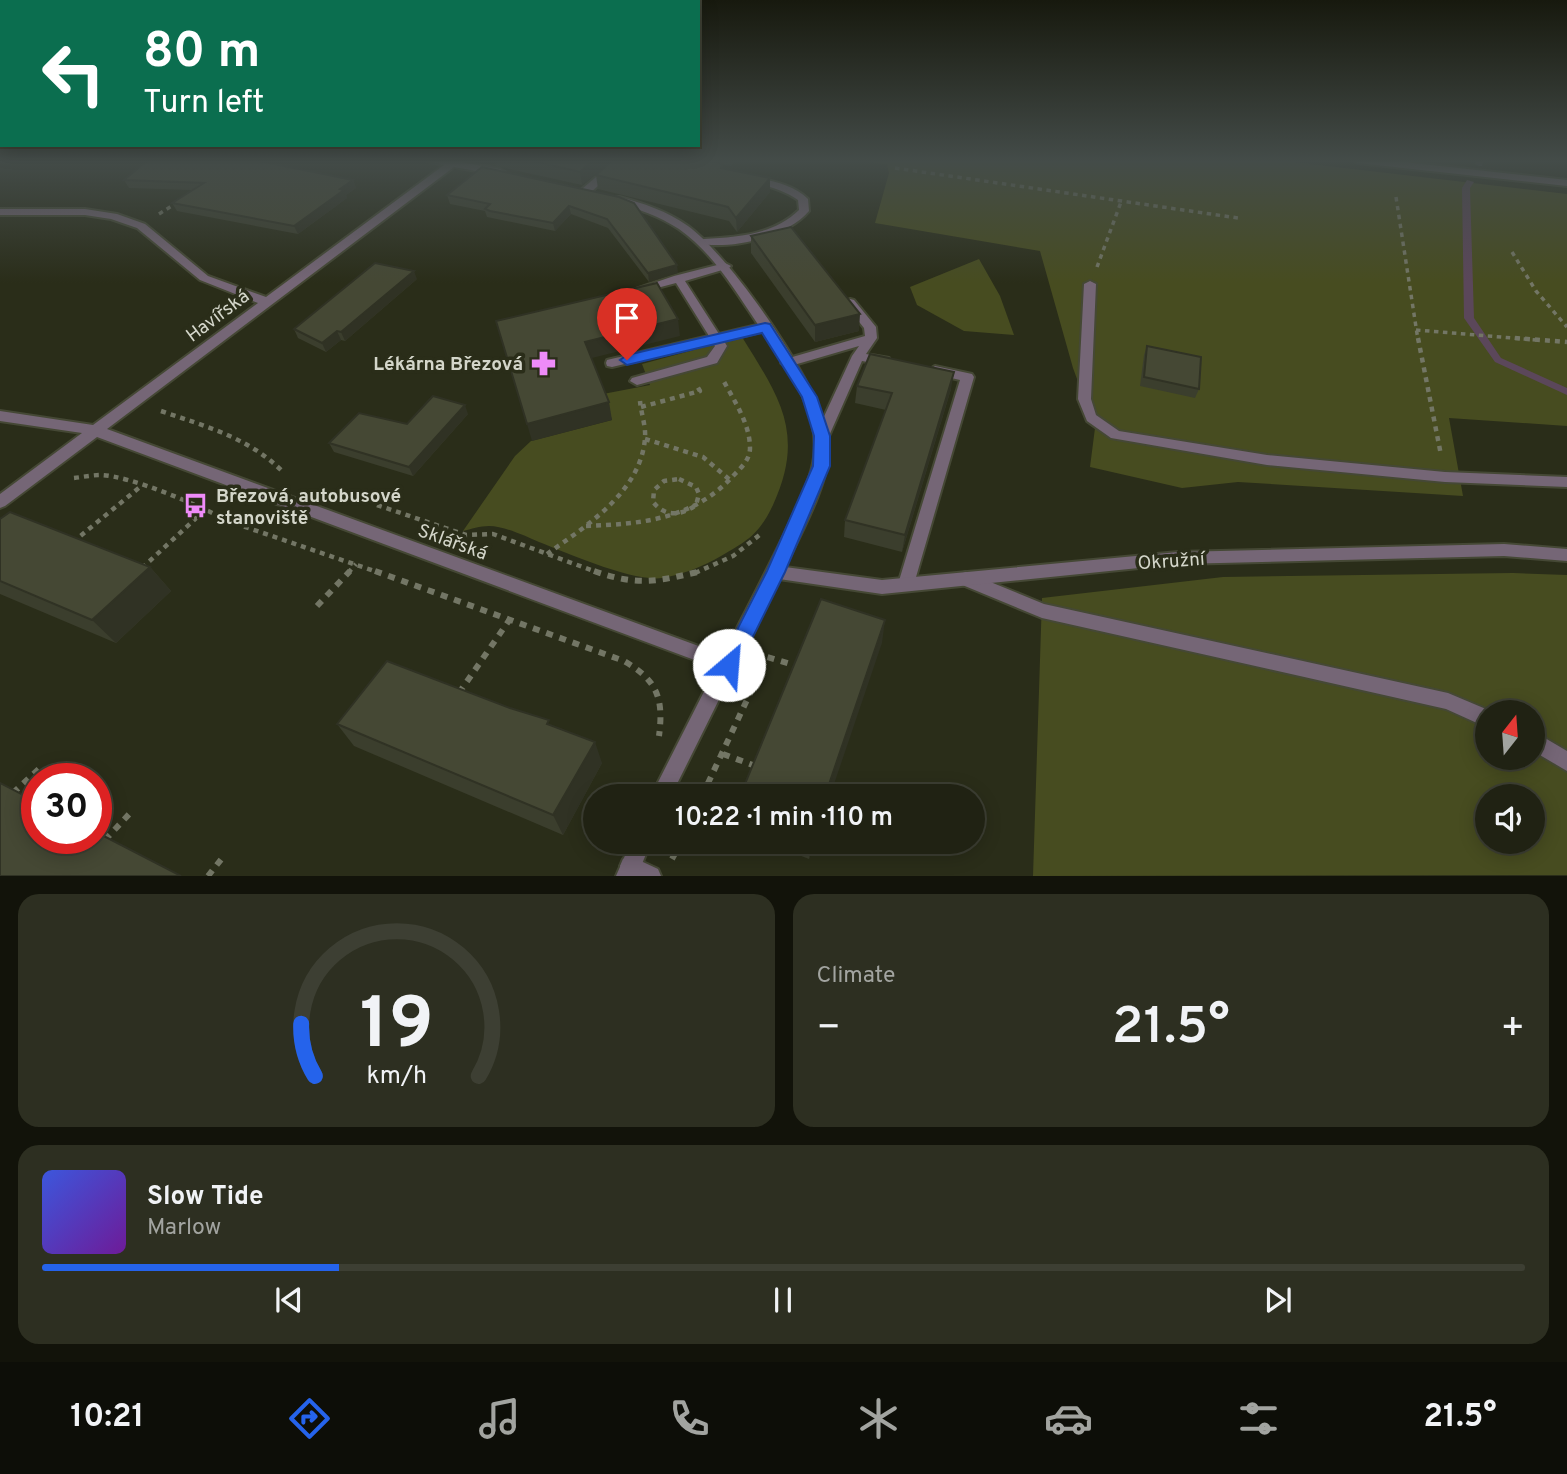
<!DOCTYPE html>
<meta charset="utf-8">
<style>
:root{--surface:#202213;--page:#2d2f21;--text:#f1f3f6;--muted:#a2a4a0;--line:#3d3f33;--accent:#2563eb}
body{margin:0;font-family:Overpass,sans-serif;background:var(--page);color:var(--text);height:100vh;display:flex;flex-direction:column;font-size:26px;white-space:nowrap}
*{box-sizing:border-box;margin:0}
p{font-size:23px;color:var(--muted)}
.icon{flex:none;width:38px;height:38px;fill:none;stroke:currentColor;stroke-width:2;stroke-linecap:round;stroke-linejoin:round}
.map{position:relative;height:876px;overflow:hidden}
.drawer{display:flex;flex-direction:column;gap:18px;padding:18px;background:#12130a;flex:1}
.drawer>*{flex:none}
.hud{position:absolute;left:0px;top:0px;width:700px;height:147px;box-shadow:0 4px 18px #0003,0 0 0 2px var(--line);background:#0b6e4f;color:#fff;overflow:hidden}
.needle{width:46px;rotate:17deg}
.tools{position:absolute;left:1475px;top:700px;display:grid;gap:14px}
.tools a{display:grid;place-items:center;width:70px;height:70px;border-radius:50%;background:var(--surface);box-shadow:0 4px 18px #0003,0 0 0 2px var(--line);font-size:35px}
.speed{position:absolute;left:21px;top:763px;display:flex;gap:14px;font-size:35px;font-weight:700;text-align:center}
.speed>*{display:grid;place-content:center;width:91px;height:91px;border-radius:50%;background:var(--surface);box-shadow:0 4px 18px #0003,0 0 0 2px var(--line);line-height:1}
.speed .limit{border:10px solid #d22;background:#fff;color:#111}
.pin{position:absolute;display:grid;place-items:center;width:60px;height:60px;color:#fff;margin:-72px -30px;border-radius:50% 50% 50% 0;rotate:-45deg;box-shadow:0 0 7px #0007}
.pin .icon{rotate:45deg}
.me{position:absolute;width:77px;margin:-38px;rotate:27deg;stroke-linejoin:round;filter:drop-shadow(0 0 5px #0008)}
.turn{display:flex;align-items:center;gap:24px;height:147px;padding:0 28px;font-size:32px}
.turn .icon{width:91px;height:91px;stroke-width:2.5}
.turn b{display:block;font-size:49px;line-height:60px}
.big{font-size:52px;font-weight:600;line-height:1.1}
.drawer .widget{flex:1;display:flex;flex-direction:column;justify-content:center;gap:10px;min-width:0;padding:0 24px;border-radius:21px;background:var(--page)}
.drawer .dial{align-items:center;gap:0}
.dial svg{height:182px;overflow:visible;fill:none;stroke:var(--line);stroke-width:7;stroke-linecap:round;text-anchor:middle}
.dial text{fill:var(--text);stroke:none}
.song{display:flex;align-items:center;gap:21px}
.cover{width:84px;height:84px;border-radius:10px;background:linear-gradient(135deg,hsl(230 70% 55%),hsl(280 70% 35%))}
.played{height:7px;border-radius:4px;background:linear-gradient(90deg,var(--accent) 20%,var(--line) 20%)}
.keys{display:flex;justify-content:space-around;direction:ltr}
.heat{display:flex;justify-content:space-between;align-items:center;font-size:38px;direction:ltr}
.drawer .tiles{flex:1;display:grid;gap:18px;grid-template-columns:1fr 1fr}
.widget:last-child{grid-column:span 2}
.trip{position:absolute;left:583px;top:784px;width:402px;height:70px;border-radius:35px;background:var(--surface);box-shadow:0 4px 18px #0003,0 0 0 2px var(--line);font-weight:600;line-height:70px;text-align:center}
.tab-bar{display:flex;height:112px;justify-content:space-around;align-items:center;background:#0d0e08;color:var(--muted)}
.tab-bar .icon{width:49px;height:49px}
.tab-bar .on{color:var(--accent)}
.tab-bar b{font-size:32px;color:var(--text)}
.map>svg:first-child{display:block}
.green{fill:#474c20;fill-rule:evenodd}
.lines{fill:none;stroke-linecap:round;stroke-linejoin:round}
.stream{fill:#5b475a;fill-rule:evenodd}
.service-casing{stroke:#454835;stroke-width:4}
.minor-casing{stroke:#454835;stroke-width:4}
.path-far2{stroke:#737665;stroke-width:3.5;stroke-dasharray:4.5 4.5;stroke-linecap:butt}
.path-far1{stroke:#737665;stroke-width:4.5;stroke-dasharray:5 5;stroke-linecap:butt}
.path{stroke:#737665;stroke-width:6;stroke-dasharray:7 7;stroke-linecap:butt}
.service{fill:#756676;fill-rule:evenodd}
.minor{fill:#756676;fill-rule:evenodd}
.wall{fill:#3b3e2d}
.shaded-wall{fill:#303224}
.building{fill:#454834;stroke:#303224;stroke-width:2}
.route{fill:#2563eb;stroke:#184099;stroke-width:2}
.labels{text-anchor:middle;stroke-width:7;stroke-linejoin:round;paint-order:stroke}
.street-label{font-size:19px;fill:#d4d6ca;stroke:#2a2d19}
.poi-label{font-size:19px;font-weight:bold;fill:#d4d6ca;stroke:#2a2d19;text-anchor:end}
</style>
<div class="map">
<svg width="1567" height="876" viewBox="0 0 1567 876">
<rect width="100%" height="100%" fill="#2a2d19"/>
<g class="green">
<path d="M 848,160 L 1276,160 L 1567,194 L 1567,426 L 1449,418 L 1463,496 L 1238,482 L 1182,488 L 1090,467 L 1095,428 L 1073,368 L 1040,251 L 875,223 L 889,173 L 887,164 Z"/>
<path d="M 979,259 L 1000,296 L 1014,335 L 964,331 L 917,305 L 910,287 Z"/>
<path d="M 742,337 C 779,397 806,433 773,505 C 759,534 749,540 721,556 C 704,566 682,575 662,578 C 633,582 567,553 539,542 C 525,536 504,526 489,526 C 480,526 471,529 463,531 L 515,456 L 531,441 L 612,420 L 603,394 L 650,385 L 642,364 Z"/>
<path d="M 1513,573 L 1567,575 L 1567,875 L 1033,876 L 1042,598 L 1223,577 ZM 1488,712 L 1533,712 L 1533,758 L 1488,758 ZM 1488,796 L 1533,796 L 1533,842 L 1488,842 Z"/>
</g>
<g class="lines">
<g class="stream">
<path d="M 1477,160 L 1484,160 L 1482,166 L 1479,166 L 1475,164 Z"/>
<path d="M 1467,180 L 1474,182 L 1470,188 L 1474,318 L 1501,358 L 1567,388 L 1567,395 L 1495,362 L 1464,318 L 1462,188 Z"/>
</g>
<defs>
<g id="service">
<path d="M 616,160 L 627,160 L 590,193 L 582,193 L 582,189 Z"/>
<path d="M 754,177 C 773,181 794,185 808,199 L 809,211 C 787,237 734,249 700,244 L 700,240 L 704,239 C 738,237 773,235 799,210 L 798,200 C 784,190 768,186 751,182 L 751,178 Z"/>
<path d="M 725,263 L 731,266 L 729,268 L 685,281 L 719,334 L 765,323 L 769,324 L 771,327 L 769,330 L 724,341 L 727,346 L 717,363 L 637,385 L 630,381 L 632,378 L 707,357 L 715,346 L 713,343 L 612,367 L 607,366 L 606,363 L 607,360 L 709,336 L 676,283 L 642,292 L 636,289 L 674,276 Z"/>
<path d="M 1090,281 L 1096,284 L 1091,399 L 1096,415 L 1119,431 L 1267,455 L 1445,472 L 1567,477 L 1567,487 L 1445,482 L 1267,465 L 1111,438 L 1087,421 L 1078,399 L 1084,284 Z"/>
<path d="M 850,299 L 854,300 L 876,327 L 877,338 L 866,354 L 889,358 L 890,361 L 884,365 L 862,361 L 829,436 L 822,441 L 815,436 L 852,356 L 859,346 L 787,367 L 781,363 L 782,360 L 865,336 L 864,328 L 844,303 Z"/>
<path d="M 935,366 L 972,374 L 974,377 L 914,584 L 912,589 L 906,591 L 900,589 L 898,584 L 960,380 L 930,373 L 929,370 Z"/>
<path d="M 966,572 L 1044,604 L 1448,693 L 1493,712 L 1488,712 L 1488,728 L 1446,709 L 1042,618 L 960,584 L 958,579 L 960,574 Z"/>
<path d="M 1533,731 L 1567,751 L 1567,771 L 1533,751 Z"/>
<path d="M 630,856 L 658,869 L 661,876 L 627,876 L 623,873 L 620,866 L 623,859 Z"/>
</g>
<g id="minor">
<path d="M 424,160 L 460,160 L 460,162 L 500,169 L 505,172 L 500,175 L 454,167 L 107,429 L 723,655 C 746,611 769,567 790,522 C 799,501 811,480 814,457 C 821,408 782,361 757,323 C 734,289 713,253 679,229 C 659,216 638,209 615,202 L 615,198 L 619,197 C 643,203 667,211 688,226 C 731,257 828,394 829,447 C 830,481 800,535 785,567 L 882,580 L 1178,552 L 1504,544 L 1567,549 L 1567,561 L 1504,556 L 1178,564 L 882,594 L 779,579 L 671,796 L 651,796 L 716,668 L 97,437 L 5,506 L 0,508 L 0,494 L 82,433 L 0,421 L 0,411 L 93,425 L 258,303 L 200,280 L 137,228 L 111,219 L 85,215 L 0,215 L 0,209 L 85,209 L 117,214 L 145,224 L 208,276 L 266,297 L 444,165 Z"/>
<path d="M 1353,160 L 1386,160 L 1567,180 L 1567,186 L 1358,163 Z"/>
<path d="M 631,842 L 651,842 L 637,876 L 616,876 Z"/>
</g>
</defs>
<use href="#service" class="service-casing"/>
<use href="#minor" class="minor-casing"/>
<g class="path-far2">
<path d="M 895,168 L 1238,218"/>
<path d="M 1396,197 L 1418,340"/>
<path d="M 159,214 L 178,202"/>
<path d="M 1512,252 L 1536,291 L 1567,327"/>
<path d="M 1097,267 L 1121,202"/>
<path d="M 1416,330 L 1537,340"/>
</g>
<g class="path-far1">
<path d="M 1418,338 L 1441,455"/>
<path d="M 1515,338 L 1567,342"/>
<path d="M 641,407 L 700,391 L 697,386"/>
<path d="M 161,411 C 207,427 248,437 283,472"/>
<path d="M 645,439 L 703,457 L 730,480"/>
<path d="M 74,478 C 83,477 92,475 101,475 C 131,476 201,506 228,521 L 380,573"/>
<path d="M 679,479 L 696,487 L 699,494 L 696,505 C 681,516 665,517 653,502 L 654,490 L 664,481 Z"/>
<path d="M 377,505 L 466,535 L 493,534 L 599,573"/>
<path d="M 586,526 C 643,524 694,519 734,475 C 742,467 750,459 750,448 C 750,423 733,399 722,378"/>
<path d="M 73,542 L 140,487"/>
<path d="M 547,554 C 586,526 641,492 645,438 C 646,426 641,413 640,401"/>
<path d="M 142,568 L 206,509"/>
<path d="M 348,573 L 356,564"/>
<path d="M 695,573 L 733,556 L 762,533"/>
</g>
<g class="path">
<path d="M 375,571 L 624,661 C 657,680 664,698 659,736"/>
<path d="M 594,571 C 639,587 658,581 702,571"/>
<path d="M 317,606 L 350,571"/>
<path d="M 459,693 L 510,619"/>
<path d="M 723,754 L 758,767"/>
<path d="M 13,793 L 43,765"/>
<path d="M 702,796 L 767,657 L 797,666"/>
<path d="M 105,840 L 133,810"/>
<path d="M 672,859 L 681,842"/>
<path d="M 208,876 L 223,857"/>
</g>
<use href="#service" class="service"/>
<use href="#minor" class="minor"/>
</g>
<g class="wall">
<path d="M 495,160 L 612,160 L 582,185 L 496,166 Z"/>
<path d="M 613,160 L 735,160 L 731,166 L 723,165 L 723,169 L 770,192 L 737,232 L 729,221 L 598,189 L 596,175 Z"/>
<path d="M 124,180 L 353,180 L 356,188 L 346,195 L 347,198 L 298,234 L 177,211 L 172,203 L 192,190 L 129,188 Z"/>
<path d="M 447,195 L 619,197 L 678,273 L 649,282 L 608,228 L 571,214 L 555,231 L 487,217 L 485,211 L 450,204 Z"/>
<path d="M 751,236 L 859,331 L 815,342 L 751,253 Z"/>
<path d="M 417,279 L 345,341 L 341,340 L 326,352 L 298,338 L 294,329 Z"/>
<path d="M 1147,346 L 1199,389 L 1195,398 L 1140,386 L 1144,355 Z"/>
<path d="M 857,386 L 951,389 L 902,552 L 844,537 L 845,520 L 886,410 L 855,403 Z"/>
<path d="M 468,414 L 413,476 L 334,452 L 329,443 L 407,424 Z"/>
<path d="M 0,519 L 150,567 L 171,591 L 116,643 L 0,594 Z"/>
<path d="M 337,724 L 551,725 L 602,763 L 563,835 L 354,746 Z"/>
<path d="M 765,842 L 815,842 L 809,859 Z"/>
</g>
<g class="shaded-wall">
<path d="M 593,160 L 612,160 L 582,185 L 580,172 Z"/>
<path d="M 770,178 L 770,192 L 737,232 L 736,218 Z"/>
<path d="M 353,180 L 356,188 L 346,195 L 347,198 L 298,234 L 294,226 Z"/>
<path d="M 569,206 L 571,214 L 555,231 L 553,223 Z"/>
<path d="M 677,265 L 678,273 L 649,282 L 648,273 Z"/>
<path d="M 414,271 L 417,279 L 345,341 L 341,332 Z"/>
<path d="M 860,314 L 859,331 L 815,342 L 815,325 Z"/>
<path d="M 678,319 L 680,336 L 588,359 L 585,342 Z"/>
<path d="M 337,331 L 341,340 L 326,352 L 322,343 Z"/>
<path d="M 954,372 L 951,389 L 902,552 L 905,535 Z"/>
<path d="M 609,402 L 612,420 L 532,441 L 527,424 Z"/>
<path d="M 465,405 L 468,414 L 413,476 L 409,467 Z"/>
<path d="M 150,567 L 171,591 L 116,643 L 92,620 Z"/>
<path d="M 885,620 L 882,643 L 830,796 L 825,796 Z"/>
<path d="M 595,742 L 602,763 L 563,835 L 553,815 Z"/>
<path d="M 810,842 L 815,842 L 809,859 Z"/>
</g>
<g class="building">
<path d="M 148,160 L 254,160 L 353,180 L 340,189 L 344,190 L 294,226 L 172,203 L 204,183 L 124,180 Z"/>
<path d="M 529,160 L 593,160 L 580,172 Z"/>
<path d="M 613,160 L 702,160 L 723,164 L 721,168 L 770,178 L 736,218 L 728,207 L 596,175 Z"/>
<path d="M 482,167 L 619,197 L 634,203 L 677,265 L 648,273 L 607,219 L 569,206 L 553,223 L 490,211 L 485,209 L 490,204 L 447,195 Z"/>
<path d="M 791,227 L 860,314 L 815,325 L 751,236 Z"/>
<path d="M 375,263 L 414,271 L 341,332 L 337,331 L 322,343 L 294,329 Z"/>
<path d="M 657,283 L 678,319 L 585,342 L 609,402 L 527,424 L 496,321 Z"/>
<path d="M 1147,346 L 1201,357 L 1199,389 L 1144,377 Z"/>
<path d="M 870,354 L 954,372 L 905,535 L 845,520 L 892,393 L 857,386 Z"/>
<path d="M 433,396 L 465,405 L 409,467 L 329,443 L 359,413 L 407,424 Z"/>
<path d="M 10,512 L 150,567 L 92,620 L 0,581 L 0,519 Z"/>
<path d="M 821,599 L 885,620 L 825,796 L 740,796 Z"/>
<path d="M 387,661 L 510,708 L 549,720 L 547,724 L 595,742 L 553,815 L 337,724 Z"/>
<path d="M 0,783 L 37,802 L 37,838 L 96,838 L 96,832 L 181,876 L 0,876 Z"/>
</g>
<linearGradient id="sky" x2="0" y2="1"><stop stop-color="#17190e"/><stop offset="0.57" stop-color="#444c49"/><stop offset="1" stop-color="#444c49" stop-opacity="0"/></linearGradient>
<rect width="1567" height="283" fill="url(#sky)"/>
<path class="route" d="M 765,323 L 770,324 L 817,397 L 830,436 L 830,466 L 785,572 L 736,671 L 729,674 L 722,671 L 719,665 L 767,571 L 813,466 L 814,436 L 802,397 L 762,333 L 627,365 L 620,360 L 627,355 Z"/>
<defs>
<symbol id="pharmacy-bare" viewBox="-9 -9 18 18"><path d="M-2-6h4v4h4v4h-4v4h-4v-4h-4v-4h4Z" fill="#ee8bf8" stroke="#2a2d19" stroke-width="2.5" paint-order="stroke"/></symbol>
<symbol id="bus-bare" viewBox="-9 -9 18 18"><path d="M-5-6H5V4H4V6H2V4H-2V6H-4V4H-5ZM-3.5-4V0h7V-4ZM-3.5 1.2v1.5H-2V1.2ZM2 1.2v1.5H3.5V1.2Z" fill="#ee8bf8" stroke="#2a2d19" stroke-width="2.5" paint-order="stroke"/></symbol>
</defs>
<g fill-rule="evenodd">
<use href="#pharmacy-bare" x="526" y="346" width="35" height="35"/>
<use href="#bus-bare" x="178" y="488" width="35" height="35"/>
</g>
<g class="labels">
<g class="street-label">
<text transform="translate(217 315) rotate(-37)" y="7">Havířská</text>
<text transform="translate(453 541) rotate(20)" y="7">Sklářská</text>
<text transform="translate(1171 560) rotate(-4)" y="7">Okružní</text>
</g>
<g class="poi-label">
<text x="523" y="370">Lékárna Březová</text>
<text x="216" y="502" text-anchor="start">Březová, autobusové<tspan x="216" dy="22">stanoviště</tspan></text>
</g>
</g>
</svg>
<div class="tools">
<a><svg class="needle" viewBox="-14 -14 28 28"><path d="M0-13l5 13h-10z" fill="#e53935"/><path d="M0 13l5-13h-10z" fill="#a2a4a0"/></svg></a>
<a><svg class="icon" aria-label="sound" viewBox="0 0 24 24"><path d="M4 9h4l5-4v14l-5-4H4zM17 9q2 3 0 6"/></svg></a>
</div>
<div class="speed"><div class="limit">30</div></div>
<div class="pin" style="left:627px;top:360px;background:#d93025"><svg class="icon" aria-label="arrive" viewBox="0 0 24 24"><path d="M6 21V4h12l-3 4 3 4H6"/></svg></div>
<svg class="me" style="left:729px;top:665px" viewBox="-20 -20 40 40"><circle r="19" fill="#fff"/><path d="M0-13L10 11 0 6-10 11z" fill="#2563eb"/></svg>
<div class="trip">10:22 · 1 min · 110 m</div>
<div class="hud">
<div class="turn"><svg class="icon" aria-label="left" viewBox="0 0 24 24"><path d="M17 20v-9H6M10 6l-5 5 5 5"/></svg><div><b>80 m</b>Turn left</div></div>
</div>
</div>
<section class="drawer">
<div class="tiles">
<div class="widget dial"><svg viewBox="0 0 100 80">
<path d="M14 69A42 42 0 1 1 86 69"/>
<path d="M14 69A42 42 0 0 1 8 46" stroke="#2563eb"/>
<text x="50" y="56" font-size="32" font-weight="700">19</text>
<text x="50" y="72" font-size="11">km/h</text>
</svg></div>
<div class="widget"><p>Climate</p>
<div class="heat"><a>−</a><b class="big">21.5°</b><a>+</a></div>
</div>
<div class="widget">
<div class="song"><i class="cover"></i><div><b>Slow Tide</b><p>Marlow</p></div></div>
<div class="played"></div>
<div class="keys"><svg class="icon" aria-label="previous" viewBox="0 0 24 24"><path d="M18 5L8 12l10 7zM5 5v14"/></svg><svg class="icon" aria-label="pause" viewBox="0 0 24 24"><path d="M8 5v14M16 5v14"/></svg><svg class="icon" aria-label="next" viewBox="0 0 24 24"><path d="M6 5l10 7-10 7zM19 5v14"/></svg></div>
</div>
</div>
</section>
<nav class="tab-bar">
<b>10:21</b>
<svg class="icon on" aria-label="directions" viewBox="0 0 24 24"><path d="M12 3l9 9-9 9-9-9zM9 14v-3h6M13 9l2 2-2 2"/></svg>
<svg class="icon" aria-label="music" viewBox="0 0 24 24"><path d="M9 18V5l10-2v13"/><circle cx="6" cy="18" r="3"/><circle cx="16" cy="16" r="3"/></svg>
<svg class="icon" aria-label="phone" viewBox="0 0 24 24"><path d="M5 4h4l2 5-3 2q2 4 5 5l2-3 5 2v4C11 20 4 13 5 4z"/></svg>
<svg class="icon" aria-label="climate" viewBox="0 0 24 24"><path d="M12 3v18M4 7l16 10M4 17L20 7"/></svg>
<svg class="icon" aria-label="car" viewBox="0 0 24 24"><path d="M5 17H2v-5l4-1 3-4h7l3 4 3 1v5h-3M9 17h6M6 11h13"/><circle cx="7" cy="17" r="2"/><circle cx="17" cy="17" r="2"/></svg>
<svg class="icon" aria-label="filters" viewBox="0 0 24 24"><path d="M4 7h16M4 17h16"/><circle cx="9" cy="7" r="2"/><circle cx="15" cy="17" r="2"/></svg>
<b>21.5°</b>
</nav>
